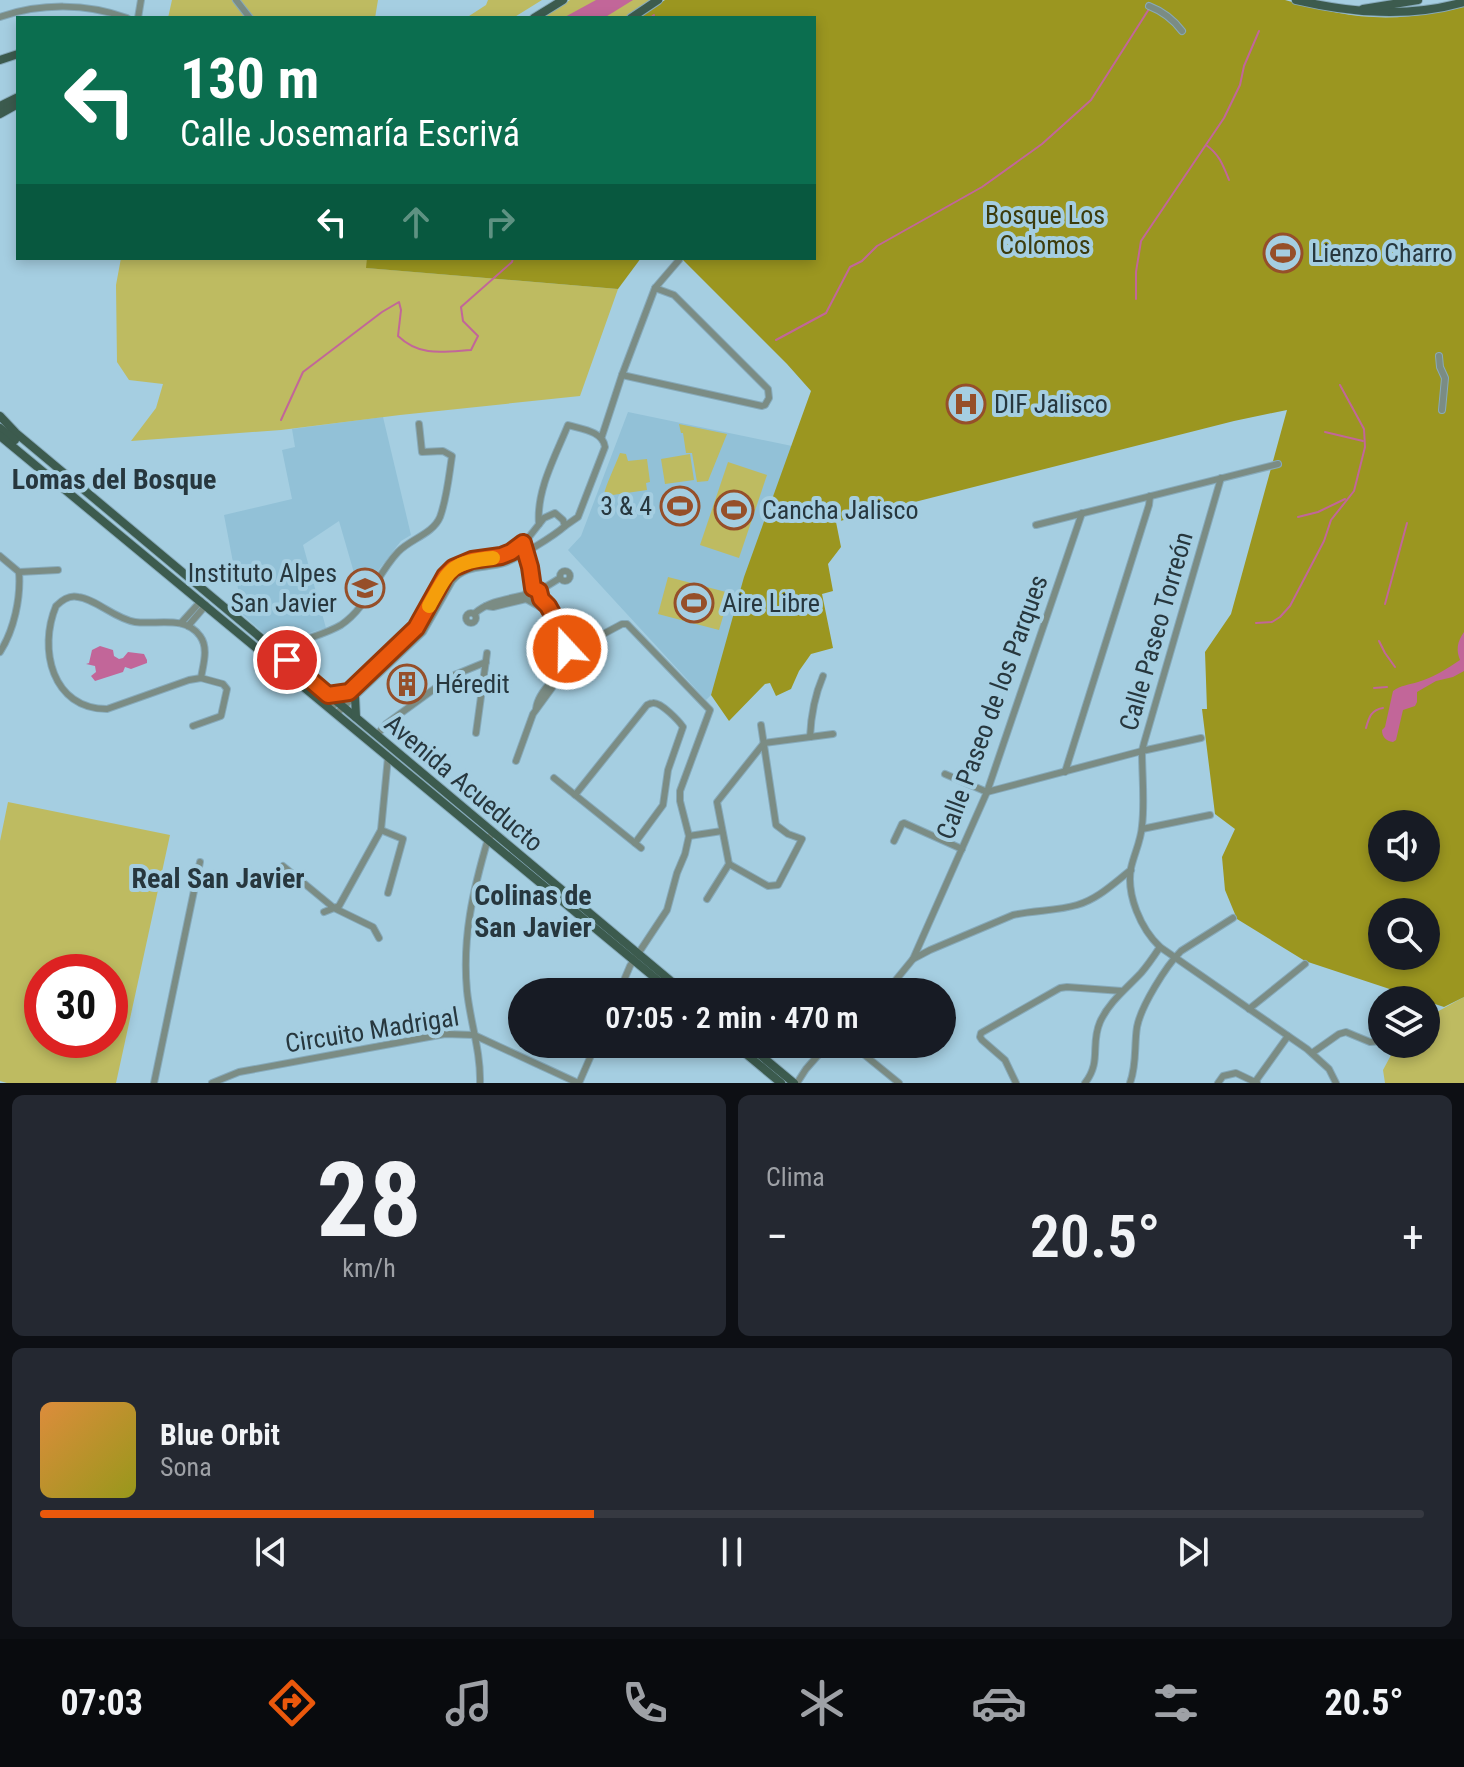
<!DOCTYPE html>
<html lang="es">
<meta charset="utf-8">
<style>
:root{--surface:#171b24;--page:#242831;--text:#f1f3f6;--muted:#9ea1a6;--line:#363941;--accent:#ea580c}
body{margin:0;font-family:"Roboto Condensed",sans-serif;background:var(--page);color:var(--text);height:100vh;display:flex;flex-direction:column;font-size:30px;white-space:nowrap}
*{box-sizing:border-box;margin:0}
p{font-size:26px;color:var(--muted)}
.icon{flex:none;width:44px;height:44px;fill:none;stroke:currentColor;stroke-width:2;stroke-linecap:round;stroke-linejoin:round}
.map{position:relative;height:1083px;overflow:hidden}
.side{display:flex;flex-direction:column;gap:12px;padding:12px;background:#0d0f14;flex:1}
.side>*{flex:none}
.guide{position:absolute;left:16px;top:16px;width:800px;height:244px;border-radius:0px;box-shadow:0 4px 12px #0003;background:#0b6e4f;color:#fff;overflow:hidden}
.fabs{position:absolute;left:1368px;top:810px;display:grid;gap:16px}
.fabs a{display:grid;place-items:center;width:72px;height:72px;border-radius:50%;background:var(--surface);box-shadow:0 4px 12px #0003;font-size:40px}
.speed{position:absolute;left:24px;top:954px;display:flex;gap:16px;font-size:40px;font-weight:700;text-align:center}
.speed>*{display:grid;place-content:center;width:104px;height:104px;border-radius:50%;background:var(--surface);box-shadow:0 4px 12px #0003;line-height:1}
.speed .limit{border:12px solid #d22;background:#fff;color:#111}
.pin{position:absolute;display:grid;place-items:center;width:68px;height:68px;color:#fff;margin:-34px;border:4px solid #fff;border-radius:50%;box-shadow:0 2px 8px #0007}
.me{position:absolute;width:88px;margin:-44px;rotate:339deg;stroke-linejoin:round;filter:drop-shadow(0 0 6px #0008)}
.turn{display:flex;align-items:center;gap:28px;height:168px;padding:0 32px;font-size:36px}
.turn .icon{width:104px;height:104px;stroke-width:2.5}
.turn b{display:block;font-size:56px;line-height:68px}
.lanes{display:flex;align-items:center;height:76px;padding:0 32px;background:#0003;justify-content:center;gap:40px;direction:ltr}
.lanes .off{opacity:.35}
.big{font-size:60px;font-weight:600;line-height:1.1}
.side .widget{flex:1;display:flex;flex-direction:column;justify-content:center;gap:12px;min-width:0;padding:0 28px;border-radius:12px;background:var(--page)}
.side .dial{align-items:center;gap:0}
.dial b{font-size:104px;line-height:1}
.song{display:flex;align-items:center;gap:24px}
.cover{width:96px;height:96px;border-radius:12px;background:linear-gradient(135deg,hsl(30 70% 55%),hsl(60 70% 35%))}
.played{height:8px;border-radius:4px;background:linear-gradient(90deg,var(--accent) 40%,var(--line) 40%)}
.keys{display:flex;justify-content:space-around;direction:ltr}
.heat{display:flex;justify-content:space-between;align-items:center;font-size:44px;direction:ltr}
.side .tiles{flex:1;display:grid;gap:12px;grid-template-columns:1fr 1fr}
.widget:last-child{grid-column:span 2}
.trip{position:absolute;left:508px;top:978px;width:448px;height:80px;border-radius:40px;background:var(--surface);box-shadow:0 4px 12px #0003;font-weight:600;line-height:80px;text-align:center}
.dock{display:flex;height:128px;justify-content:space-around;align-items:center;background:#090b0e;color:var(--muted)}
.dock .icon{width:56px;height:56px}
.dock .current{color:var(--accent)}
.dock b{font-size:36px;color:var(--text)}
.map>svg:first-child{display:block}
.built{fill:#92c1d7}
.green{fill:#bebb61;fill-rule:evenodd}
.forest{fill:#9b9620;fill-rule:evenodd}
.water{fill:#c26699}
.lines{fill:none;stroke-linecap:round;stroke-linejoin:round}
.stream{stroke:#c26699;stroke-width:2}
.minor-casing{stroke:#87aaba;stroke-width:8}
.major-casing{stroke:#87aaba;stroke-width:10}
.minor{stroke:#7b8c84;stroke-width:6}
.major{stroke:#3c5b4e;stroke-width:8}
.route-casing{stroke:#983908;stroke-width:20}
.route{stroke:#ea580c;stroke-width:14}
.slow{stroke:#f59e0b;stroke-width:14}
.labels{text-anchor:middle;stroke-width:8;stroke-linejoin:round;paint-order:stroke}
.park-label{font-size:26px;fill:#3c3b0c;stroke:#a5cee1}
.poi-label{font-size:26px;fill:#27373e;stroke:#a5cee1;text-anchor:start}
.street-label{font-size:26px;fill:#27373e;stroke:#a5cee1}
.neighbourhood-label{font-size:28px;font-weight:bold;fill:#27373e;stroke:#a5cee1}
</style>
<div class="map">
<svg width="1464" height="1083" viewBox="0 0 1464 1083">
<rect width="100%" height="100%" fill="#a5cee1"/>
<g class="built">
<path d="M 628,412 L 792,446 L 711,695 L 706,700 L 568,550 L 581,536 Z"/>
<path d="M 383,417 L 411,535 L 401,541 L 380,568 L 361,597 L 339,521 L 303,545 L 326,628 L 275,643 L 243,615 L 224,515 L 292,499 L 282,450 L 295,447 L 292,429 Z"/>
</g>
<g class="green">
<path d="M 172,0 L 378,0 L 375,18 L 168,18 Z"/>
<path d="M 488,0 L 542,0 L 513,18 L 466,18 L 486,5 Z"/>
<path d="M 570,0 L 654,0 L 627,18 L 541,18 Z"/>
<path d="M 121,258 L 367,258 L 367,268 L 618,289 L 580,396 L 400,415 L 281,430 L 131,441 L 156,408 L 163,384 L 129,380 L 117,362 L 116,285 Z"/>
<path d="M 679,424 L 727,434 L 708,481 L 697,482 L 692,453 L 686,453 L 683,433 L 681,433 Z"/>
<path d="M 620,453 L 626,454 L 628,461 L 647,459 L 650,482 L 646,483 L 647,490 L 606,496 L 604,494 C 607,482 615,466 620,453 Z"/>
<path d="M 690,454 L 694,480 L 665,484 L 661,459 Z"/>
<path d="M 728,462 L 767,475 L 739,558 L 700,545 Z"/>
<path d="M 694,492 L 698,517 L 667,522 L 663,496 Z"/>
<path d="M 668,577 L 730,593 L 719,630 L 658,614 Z"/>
<path d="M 8,802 L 170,835 L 116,1083 L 7,1083 L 0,1081 L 0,841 ZM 42,972 L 110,972 L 110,1040 L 42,1040 Z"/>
<path d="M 1464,997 L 1464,1083 L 1385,1083 L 1383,1070 L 1397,1044 L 1426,1044 L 1426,1018 Z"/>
</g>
<g class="forest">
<path d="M 665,0 L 1285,0 C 1338,15 1378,23 1433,13 C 1444,11 1454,10 1464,6 L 1464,997 L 1444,1007 L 1305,961 L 1237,919 L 1225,890 L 1222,857 L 1235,829 L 1215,814 L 1202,709 L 1207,709 L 1205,652 L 1231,614 L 1287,410 L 1234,421 L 836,522 L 841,547 L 828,564 L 833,591 L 822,594 L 833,648 L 811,654 L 799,671 L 791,689 L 776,696 L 770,683 L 765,684 L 729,721 L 711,695 L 744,577 L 811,391 L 787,364 L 681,258 L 814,258 L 814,18 L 638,18 ZM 1382,824 L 1426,824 L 1426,868 L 1382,868 ZM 1382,912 L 1426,912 L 1426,956 L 1382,956 Z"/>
<path d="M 367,258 L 641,258 L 618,289 L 366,268 Z"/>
</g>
<g class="water">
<path d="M 596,0 L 633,0 L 604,18 L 563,18 Z"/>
<path d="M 1464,632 L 1464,671 L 1453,677 L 1436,681 L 1417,692 L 1417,702 L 1415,706 L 1403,710 L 1396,740 L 1393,742 C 1386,741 1382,737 1382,730 L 1385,727 L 1393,691 C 1401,685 1409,685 1418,682 C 1434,677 1447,669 1460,660 C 1456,650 1457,642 1464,632 Z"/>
<path d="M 100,646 L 113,650 L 114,656 L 119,659 L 123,658 L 128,652 L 144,654 L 147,660 L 147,663 L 131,669 L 125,667 L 123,672 L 95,681 L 91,676 L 96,672 L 95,666 L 86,664 L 89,663 L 92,650 Z"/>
</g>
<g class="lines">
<g class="stream">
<path d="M 650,18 L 654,15"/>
<path d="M 1206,145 C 1219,154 1223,165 1229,180"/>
<path d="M 1136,299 L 1136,272 L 1141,241 L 1224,118 L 1240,85 L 1244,66 L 1259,31"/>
<path d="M 776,340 L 826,313 L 850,267 L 862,261 L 877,246 L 982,187 L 1042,144 L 1091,100 L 1149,9"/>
<path d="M 281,420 L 303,372 L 382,312 L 399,302 L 401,310 L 398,336 C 420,357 443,352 471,350 L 478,336 L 463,321 L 461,307 L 512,262 L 513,258"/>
<path d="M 1325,432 L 1363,441"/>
<path d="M 1298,517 L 1318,512 L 1345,499"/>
<path d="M 1385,604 L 1407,523"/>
<path d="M 1256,623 L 1272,622 L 1280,617 L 1290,606 L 1324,541 L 1331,520 L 1354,491 L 1365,447 L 1364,429 L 1340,385"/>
<path d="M 1379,641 L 1385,653 L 1395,667"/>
<path d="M 1374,688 L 1387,687"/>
<path d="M 1366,728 C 1369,717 1371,710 1383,708"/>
</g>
<defs>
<g id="minor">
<path d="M 236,0 L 250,18"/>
<path d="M 1149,6 C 1162,11 1173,19 1182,31"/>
<path d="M 0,17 C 40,3 87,3 127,18"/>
<path d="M 138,18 L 141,0"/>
<path d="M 1439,356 L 1440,367 L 1445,378 L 1442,410"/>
<path d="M 622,375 L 762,406 L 765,405 L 769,398 L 768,389 L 674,295 L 655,288"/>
<path d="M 602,436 L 622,375 L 655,288 L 679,260"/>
<path d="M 1221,478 L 1144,743 L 1142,751 C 1142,776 1145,802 1142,826 C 1141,841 1134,854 1131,868 C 1126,895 1141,929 1160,947 L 1307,1049 L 1329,1069 L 1336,1083"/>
<path d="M 539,524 C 536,490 556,455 568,425 C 581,429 603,431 605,447 L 578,517 L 565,526"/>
<path d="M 1036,525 L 1278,464"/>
<path d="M 525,549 L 533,588"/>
<path d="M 0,556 L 19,572 C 21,598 14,630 0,652"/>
<circle cx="565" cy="576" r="5"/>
<path d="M 19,572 L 58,570"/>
<path d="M 539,591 L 560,578"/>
<path d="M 486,606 L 493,607 L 526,599"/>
<circle cx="471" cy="618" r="5"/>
<path d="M 474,614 C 488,601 508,599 525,595"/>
<path d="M 181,623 L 201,601"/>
<path d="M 188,626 L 206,605"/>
<circle cx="574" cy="649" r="7"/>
<path d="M 568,645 L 556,632 L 545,610 L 526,599 L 526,593 L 529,589 L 538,590 L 542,601 L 548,606 L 562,631 L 573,642"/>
<path d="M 581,646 L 622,624 L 627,624 L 710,710 L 680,791 L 680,801 L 689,836 L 685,854 L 677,873 L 667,910 L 630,966 L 619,992"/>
<path d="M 279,653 C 296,639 321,637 341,625 C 368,607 376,575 398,552 C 410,539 433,534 440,517 C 447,498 449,475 452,456 L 443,451 L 422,452 L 419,424"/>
<path d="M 330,709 L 416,628 L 445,576 L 453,568 L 472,560 L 492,558 L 511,552 L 525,542 L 544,518 L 555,513 L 563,520 L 565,526 C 554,536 518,558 504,563 C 485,569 466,564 452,581 L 423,632 L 336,714"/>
<path d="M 536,709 C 537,698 545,688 553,680"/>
<path d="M 193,726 L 221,716 L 227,689 L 223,684 L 201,678 L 189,680 L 107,709 C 52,709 38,649 56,606 C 62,600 70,595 78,597 C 96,599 115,619 135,622 C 157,625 185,615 200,636 C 209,648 203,665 201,678"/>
<path d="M 476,733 L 487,653"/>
<path d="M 377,735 L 386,724 L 452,676 L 486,662"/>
<path d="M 810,737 C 811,715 814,697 823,676"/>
<path d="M 516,761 L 533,714 L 552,688 L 553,680 L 570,655"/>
<path d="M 1065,772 L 1149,505 L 1150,496"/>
<path d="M 945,774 L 987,792 L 1142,751 L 1201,738"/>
<path d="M 554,778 L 641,848"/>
<path d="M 575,795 L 647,705 C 649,704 651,703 653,703 C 661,702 679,721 683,727 L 668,770 L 663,805 L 635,843"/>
<path d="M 1142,829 L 1210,815"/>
<path d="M 381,830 L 403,839 L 388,893"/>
<path d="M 689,836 L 722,831"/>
<path d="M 894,841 L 902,824 L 904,823 L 962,849"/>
<path d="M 729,864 L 768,886 L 778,885 L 802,839 L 788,834 L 776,825 L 761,725"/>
<path d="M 283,866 L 334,908 L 373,927 L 379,938"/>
<path d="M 707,899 L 729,864 L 717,802 L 764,743 L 833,734"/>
<path d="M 324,912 L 339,906 L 381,830 L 388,757"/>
<path d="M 913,959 L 930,950 L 1013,915 C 1034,910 1057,911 1077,905 C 1098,899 1114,883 1131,870"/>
<path d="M 884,992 L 895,981 L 913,959 L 987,792 L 1082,513"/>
<path d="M 1249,1009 L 1305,964"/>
<path d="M 851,1044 L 899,1083"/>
<path d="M 1312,1053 L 1339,1034 L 1346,1032 L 1370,1042 L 1382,1041"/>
<path d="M 1255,1082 L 1288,1036"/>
<path d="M 154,1083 L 200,862"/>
<path d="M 212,1083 L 239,1072 L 445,1034 L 474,1035 L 578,1083"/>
<path d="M 480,1083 C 481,1052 470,1021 467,991 C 462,938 473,890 488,839 L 493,833"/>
<path d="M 579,1083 L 596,1044"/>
<path d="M 797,1083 L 806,1069 L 828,1044"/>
<path d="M 1016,1083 L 1005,1060 L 982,1040 L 980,1037 L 981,1033 L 1060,988 L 1067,987 L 1122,991"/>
<path d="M 1085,1083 C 1102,1061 1090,1045 1100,1022 C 1109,1002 1126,989 1141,973 C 1148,965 1154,956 1160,947"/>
<path d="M 1130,1083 C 1137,1064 1134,1046 1137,1027 C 1141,1006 1166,966 1181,951 L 1233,918"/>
<path d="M 1218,1083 L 1223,1076 L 1236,1073 L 1257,1083"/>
</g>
<g id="major">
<path d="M 1296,0 C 1352,13 1408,18 1464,2"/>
<path d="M 1363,9 L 1418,0"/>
<path d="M 534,18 L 563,0"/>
<path d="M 631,18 L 658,0"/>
<path d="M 0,60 L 18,54"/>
<path d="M 0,106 L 18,97"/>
<path d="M 0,114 L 18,104"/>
<path d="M 0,416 L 16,433 L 684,992"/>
<path d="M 0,428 L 15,440"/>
<path d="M 0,436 L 672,992"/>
<path d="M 294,666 L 294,657 L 299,643"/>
<path d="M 328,695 L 349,692"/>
<path d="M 355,696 L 356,717"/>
<path d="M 734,1044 L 781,1083"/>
<path d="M 747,1044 L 794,1083"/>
</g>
</defs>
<use href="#minor" class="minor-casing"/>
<use href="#major" class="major-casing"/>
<use href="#minor" class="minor"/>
<use href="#major" class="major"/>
</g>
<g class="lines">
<defs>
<path id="route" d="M 287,660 L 328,695 L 349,692 L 416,628 L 445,576 L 453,568 L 472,560 L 501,556 L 511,552 L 523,543 L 530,567 L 533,588 L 539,591 L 541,599 L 548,606 L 562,631 L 573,642 L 567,649"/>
</defs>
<use href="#route" class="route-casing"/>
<use href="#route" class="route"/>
<path class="slow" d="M 429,606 C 449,570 450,562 493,558"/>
</g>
<defs>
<symbol id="stadium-ring" viewBox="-11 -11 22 22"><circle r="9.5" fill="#a5cee1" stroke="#964f29" stroke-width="1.5"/><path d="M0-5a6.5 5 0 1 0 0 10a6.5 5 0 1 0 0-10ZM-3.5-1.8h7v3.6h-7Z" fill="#964f29"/></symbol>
<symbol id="hospital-ring" viewBox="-11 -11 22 22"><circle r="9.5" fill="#a5cee1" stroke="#964f29" stroke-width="1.5"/><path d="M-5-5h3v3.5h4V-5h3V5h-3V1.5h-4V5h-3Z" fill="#964f29"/></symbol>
<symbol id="university-ring" viewBox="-11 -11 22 22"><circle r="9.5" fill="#a5cee1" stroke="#964f29" stroke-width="1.5"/><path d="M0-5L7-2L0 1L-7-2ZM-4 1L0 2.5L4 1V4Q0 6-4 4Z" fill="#964f29"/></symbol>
<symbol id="building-ring" viewBox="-11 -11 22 22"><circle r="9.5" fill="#a5cee1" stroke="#964f29" stroke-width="1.5"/><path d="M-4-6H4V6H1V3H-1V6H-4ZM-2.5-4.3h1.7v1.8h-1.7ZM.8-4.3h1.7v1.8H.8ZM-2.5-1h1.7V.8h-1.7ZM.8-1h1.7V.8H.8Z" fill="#964f29"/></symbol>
</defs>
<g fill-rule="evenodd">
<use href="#stadium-ring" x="1261" y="231" width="44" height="44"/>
<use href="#hospital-ring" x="944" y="382" width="44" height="44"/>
<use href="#stadium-ring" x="658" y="484" width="44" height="44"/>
<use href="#stadium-ring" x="712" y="488" width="44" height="44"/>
<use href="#university-ring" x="343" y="566" width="44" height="44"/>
<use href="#stadium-ring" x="672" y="581" width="44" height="44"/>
<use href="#building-ring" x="385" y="662" width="44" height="44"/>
</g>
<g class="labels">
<g class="park-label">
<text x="1045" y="224">Bosque Los<tspan x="1045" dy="30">Colomos</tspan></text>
</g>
<g class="poi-label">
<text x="1311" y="262">Lienzo Charro</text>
<text x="994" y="413">DIF Jalisco</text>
<text x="652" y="515" text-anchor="end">3 &amp; 4</text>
<text x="762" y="519">Cancha Jalisco</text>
<text x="337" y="582" text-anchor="end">Instituto Alpes<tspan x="337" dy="30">San Javier</tspan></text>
<text x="722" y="612">Aire Libre</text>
<text x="435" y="693">Héredit</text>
</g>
<g class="street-label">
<text transform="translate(1156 631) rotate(-74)" y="9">Calle Paseo Torreón</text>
<text transform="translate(992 707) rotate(-70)" y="9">Calle Paseo de los Parques</text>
<text transform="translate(464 783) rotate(40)" y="9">Avenida Acueducto</text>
<text transform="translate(372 1030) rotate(-9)" y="9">Circuito Madrigal</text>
</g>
<g class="neighbourhood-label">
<text x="114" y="489">Lomas del Bosque</text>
<text x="218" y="888">Real San Javier</text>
<text x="533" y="905">Colinas de<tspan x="533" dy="32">San Javier</tspan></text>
</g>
</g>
</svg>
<div class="fabs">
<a><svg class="icon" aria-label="sound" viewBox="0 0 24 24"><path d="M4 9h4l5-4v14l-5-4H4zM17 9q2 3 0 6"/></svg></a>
<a><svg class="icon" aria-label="search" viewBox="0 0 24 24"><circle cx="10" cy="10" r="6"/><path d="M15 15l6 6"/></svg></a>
<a><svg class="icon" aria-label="layers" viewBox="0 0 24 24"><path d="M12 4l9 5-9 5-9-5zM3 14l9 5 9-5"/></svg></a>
</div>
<div class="speed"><div class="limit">30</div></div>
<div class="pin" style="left:287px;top:660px;background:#d93025"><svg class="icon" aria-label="arrive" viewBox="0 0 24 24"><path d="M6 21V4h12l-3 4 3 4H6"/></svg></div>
<svg class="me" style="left:567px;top:649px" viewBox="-20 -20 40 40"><circle r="17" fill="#ea580c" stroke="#fff" stroke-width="3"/><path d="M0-11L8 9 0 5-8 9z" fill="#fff"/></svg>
<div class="trip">07:05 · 2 min · 470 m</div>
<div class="guide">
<div class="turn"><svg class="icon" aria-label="left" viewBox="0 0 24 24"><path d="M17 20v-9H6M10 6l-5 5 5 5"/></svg><div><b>130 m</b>Calle Josemaría Escrivá</div></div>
<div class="lanes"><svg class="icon" aria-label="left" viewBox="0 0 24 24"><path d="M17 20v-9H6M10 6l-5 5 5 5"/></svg><svg class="icon off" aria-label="ahead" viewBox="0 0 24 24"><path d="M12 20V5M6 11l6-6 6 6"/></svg><svg class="icon off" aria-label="right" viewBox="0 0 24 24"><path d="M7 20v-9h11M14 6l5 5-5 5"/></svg></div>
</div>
</div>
<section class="side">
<div class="tiles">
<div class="widget dial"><b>28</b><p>km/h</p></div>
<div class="widget"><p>Clima</p>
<div class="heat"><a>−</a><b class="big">20.5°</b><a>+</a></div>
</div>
<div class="widget">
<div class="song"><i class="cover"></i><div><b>Blue Orbit</b><p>Sona</p></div></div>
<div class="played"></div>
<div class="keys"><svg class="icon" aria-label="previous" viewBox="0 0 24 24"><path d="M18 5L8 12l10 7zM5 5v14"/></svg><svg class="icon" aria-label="pause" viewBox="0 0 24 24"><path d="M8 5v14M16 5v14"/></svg><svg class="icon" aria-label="next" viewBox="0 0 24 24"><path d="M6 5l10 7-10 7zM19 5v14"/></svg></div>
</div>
</div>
</section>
<nav class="dock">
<b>07:03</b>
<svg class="icon current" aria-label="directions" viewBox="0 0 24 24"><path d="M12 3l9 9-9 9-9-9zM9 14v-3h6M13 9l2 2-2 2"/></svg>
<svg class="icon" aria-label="music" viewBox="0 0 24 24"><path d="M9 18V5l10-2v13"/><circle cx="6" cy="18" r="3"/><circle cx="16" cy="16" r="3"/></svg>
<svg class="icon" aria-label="phone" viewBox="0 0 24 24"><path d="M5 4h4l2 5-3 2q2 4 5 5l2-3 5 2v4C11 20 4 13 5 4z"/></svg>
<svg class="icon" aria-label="climate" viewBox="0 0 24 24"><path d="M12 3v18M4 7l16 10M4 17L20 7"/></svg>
<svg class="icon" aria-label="car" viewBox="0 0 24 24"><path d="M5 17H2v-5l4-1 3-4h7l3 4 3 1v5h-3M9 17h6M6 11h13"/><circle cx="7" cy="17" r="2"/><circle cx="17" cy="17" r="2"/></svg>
<svg class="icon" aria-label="filters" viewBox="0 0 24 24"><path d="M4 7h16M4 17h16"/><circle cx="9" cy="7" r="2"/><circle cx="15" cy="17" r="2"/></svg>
<b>20.5°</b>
</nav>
